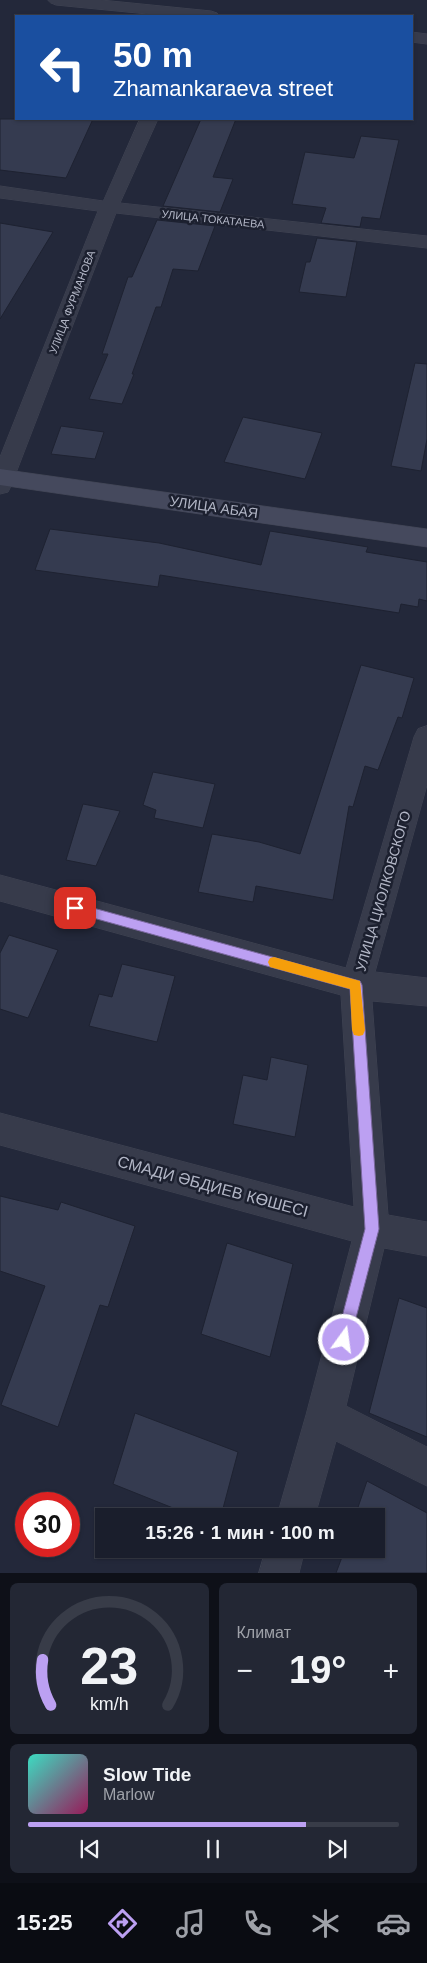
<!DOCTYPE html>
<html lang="ru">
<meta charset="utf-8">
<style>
:root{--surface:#1a1e2c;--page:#232734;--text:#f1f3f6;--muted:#9fa2a9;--line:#383c48;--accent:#bca0f2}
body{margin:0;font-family:Helvetica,sans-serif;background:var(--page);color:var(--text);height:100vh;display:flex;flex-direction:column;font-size:19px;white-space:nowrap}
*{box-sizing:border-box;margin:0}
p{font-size:16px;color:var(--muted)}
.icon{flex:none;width:28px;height:28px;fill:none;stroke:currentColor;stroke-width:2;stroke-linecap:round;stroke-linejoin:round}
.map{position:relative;height:1573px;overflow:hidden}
.drawer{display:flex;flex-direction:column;gap:10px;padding:10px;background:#0e1018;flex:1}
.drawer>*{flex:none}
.guide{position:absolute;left:15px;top:15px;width:398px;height:105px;border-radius:0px;box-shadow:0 1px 4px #0004,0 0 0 1px var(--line);background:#1a4fa0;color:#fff;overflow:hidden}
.speed{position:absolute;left:15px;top:1492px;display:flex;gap:10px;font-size:25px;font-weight:700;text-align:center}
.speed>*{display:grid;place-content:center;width:65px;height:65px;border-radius:50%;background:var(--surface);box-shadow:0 1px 4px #0004,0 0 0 1px var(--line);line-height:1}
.speed .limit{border:8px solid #d22;background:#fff;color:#111}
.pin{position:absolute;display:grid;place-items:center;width:42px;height:42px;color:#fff;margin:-21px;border-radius:10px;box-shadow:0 2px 8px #0006}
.me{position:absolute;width:55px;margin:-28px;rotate:14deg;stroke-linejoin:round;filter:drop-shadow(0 0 4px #0008)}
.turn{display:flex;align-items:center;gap:18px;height:105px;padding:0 15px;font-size:22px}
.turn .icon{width:65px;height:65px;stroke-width:2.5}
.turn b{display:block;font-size:35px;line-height:42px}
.big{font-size:38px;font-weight:700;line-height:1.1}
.drawer .card{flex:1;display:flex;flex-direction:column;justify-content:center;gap:8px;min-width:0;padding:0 18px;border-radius:8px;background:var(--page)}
.drawer .dial{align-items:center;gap:0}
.dial svg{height:130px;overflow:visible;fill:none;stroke:var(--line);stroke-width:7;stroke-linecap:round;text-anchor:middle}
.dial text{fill:var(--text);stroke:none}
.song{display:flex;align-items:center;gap:15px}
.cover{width:60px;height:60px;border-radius:8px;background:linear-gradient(135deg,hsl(170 70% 55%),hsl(330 70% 35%))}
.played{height:5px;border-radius:2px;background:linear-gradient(90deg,var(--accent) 75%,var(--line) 75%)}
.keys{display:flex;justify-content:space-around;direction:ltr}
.heat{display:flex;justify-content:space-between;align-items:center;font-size:28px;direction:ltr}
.drawer .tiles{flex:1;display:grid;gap:10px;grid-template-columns:1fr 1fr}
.card:last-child{grid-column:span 2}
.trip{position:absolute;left:95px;top:1508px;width:290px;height:50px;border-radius:0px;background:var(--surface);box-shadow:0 1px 4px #0004,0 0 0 1px var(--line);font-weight:700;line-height:50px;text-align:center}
.tabs{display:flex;height:80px;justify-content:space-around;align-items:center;background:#0a0c12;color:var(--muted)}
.tabs .icon{width:35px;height:35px}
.tabs .selected{color:var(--accent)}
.tabs b{font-size:22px;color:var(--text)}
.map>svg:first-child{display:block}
.building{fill:#353b50;stroke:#1e2231}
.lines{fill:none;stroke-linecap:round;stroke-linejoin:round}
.street-casing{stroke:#404453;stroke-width:1}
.secondary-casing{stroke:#404453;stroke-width:1}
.street{fill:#373b4b;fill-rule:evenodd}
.secondary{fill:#45495d;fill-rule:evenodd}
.route{fill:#bca0f2;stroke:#7a689d}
.slow{fill:#f59e0b}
.labels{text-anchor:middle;stroke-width:5;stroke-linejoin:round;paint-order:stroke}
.far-street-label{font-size:11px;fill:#b2b6c6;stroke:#1c202f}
.street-label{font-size:14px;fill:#b2b6c6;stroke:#1c202f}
.near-street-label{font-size:16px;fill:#b2b6c6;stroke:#1c202f}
</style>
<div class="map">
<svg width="427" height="1573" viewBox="0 0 427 1573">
<rect width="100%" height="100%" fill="#23283a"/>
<g class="building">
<path d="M 0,119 L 93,119 L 66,178 L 0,170 Z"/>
<path d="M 201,119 L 236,119 L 213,177 L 233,179 L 220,212 L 163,206 Z"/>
<path d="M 361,136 L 399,140 L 380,219 L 362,217 L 360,227 L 321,223 L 326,208 L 292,204 L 305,152 L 354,158 Z"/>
<path d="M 157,220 L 215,226 L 198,271 L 173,269 L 161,307 L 156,307 L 132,374 L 134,374 L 122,404 L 89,399 L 108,354 L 102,354 L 128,277 L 132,277 Z"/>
<path d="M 0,223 L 53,232 L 0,319 Z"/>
<path d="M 317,238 L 357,242 L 346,297 L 299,292 L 306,262 L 310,262 Z"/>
<path d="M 415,363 L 427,364 L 427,439 L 421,471 L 391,466 Z"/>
<path d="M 243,417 L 322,433 L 305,479 L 224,462 Z"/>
<path d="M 61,426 L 104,432 L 95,459 L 51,454 Z"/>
<path d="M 50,529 L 159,543 L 261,565 L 270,531 L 368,547 L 366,552 L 427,562 L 427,601 L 419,599 L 418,607 L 401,604 L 399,613 L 160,575 L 158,587 L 35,570 Z"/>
<path d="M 361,665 L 414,678 L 402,718 L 398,717 L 378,770 L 365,766 L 353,807 L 349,806 L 333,900 L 256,886 L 253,902 L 198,892 L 212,834 L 259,842 L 300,854 Z"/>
<path d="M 153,772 L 215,784 L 203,828 L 154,818 L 156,810 L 143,805 Z"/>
<path d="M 83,804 L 120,811 L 96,866 L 66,860 Z"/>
<path d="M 9,935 L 58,950 L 28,1018 L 0,1009 L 0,953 Z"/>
<path d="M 122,964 L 175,976 L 157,1042 L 89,1026 L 99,994 L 112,997 Z"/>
<path d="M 271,1057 L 308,1065 L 295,1137 L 233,1124 L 243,1075 L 267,1080 Z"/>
<path d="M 0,1196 L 58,1210 L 61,1202 L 135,1226 L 108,1307 L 100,1305 L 58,1427 L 1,1405 L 45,1286 L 0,1271 Z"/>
<path d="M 227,1243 L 293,1264 L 270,1357 L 201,1334 Z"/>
<path d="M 399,1298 L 427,1308 L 427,1437 L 369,1413 Z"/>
<path d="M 135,1413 L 238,1452 L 221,1516 L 193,1516 L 113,1484 Z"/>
<path d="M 367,1481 L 427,1513 L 427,1573 L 336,1573 L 345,1549 L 376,1549 L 376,1516 L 355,1516 Z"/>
</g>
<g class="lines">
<defs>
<g id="street">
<path d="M 48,0 L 101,0 L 211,11 L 217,13 L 219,16 L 168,16 L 56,5 L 51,3 Z"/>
<path d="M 411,32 L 427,34 L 427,44 L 411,42 Z"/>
<path d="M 140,119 L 158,119 L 120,203 L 427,236 L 427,248 L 116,213 L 11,486 L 8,492 L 0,494 L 0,457 L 98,211 L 0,198 L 0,186 L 103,201 Z"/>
<path d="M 427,726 L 427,785 L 375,972 L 427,978 L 427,1006 L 372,1001 L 388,1215 L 427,1222 L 427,1256 L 384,1248 L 346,1406 L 427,1447 L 427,1486 L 336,1441 L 315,1516 L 277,1516 L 306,1415 L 352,1241 L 0,1145 L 0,1113 L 354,1207 L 341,995 L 0,901 L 0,875 L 346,968 L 414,737 L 418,729 Z"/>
<path d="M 266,1549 L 305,1549 L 299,1573 L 259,1573 Z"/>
</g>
<path id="secondary" d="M 0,469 L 427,529 L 427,547 L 0,485 Z"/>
</defs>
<use href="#street" class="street-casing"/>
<use href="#secondary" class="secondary-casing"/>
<use href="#street" class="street"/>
<use href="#secondary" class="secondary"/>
</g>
<path class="route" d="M 75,903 L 360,981 L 362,985 L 379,1229 L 349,1345 L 344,1348 L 339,1345 L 336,1340 L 365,1229 L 350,989 L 75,913 L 71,912 L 69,908 L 71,904 Z"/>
<path class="slow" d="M 274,957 L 360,981 L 365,1030 L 363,1035 L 359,1036 L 354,1035 L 352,1030 L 350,989 L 270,967 L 268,962 L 270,958 Z"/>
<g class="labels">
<g class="far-street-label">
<text transform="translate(213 219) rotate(6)" y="4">УЛИЦА ТОКАТАЕВА</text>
<text transform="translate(72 302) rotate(-69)" y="4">УЛИЦА ФУРМАНОВА</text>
</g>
<g class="street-label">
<text transform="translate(214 507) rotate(8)" y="5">УЛИЦА АБАЯ</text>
<text transform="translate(383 891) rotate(-74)" y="5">УЛИЦА ЦИОЛКОВСКОГО</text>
</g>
<g class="near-street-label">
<text transform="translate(213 1186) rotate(15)" y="6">СМАДИ ӘБДИЕВ КӨШЕСІ</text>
</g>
</g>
</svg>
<div class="speed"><div class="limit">30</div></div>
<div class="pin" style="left:75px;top:908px;background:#d93025"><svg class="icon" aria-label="arrive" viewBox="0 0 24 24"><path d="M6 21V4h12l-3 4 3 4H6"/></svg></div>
<svg class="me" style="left:344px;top:1340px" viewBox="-20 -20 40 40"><circle r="17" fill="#bca0f2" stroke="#fff" stroke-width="3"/><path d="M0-11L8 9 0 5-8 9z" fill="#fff"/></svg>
<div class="trip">15:26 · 1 мин · 100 m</div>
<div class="guide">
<div class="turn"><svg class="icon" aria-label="left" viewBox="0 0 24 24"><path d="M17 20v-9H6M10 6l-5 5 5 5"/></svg><div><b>50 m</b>Zhamankaraeva street</div></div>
</div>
</div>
<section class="drawer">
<div class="tiles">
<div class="card dial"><svg viewBox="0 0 100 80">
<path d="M14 69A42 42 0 1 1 86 69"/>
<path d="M14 69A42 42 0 0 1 9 41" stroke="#bca0f2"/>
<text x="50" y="56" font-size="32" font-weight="700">23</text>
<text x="50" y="72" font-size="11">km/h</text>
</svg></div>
<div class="card"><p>Климат</p>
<div class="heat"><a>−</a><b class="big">19°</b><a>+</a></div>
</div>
<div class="card">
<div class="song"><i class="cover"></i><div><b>Slow Tide</b><p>Marlow</p></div></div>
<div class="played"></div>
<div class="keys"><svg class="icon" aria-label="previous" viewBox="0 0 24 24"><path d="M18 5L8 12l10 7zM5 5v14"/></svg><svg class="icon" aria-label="pause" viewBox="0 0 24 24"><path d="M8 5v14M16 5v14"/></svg><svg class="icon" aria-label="next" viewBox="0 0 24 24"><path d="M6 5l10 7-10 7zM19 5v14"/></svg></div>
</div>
</div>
</section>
<nav class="tabs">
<b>15:25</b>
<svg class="icon selected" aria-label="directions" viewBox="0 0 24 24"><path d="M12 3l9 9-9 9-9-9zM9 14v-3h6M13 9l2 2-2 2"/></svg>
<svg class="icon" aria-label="music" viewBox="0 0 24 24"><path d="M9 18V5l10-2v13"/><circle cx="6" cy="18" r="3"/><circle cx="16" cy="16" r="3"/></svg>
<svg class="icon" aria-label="phone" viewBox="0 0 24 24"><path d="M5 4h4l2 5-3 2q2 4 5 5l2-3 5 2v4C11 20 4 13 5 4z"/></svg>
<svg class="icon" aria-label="climate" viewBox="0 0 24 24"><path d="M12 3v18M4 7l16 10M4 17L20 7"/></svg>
<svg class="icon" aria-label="car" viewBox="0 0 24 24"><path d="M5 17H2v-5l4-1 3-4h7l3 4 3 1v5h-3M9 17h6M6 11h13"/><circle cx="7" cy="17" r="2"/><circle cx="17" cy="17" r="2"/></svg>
</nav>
